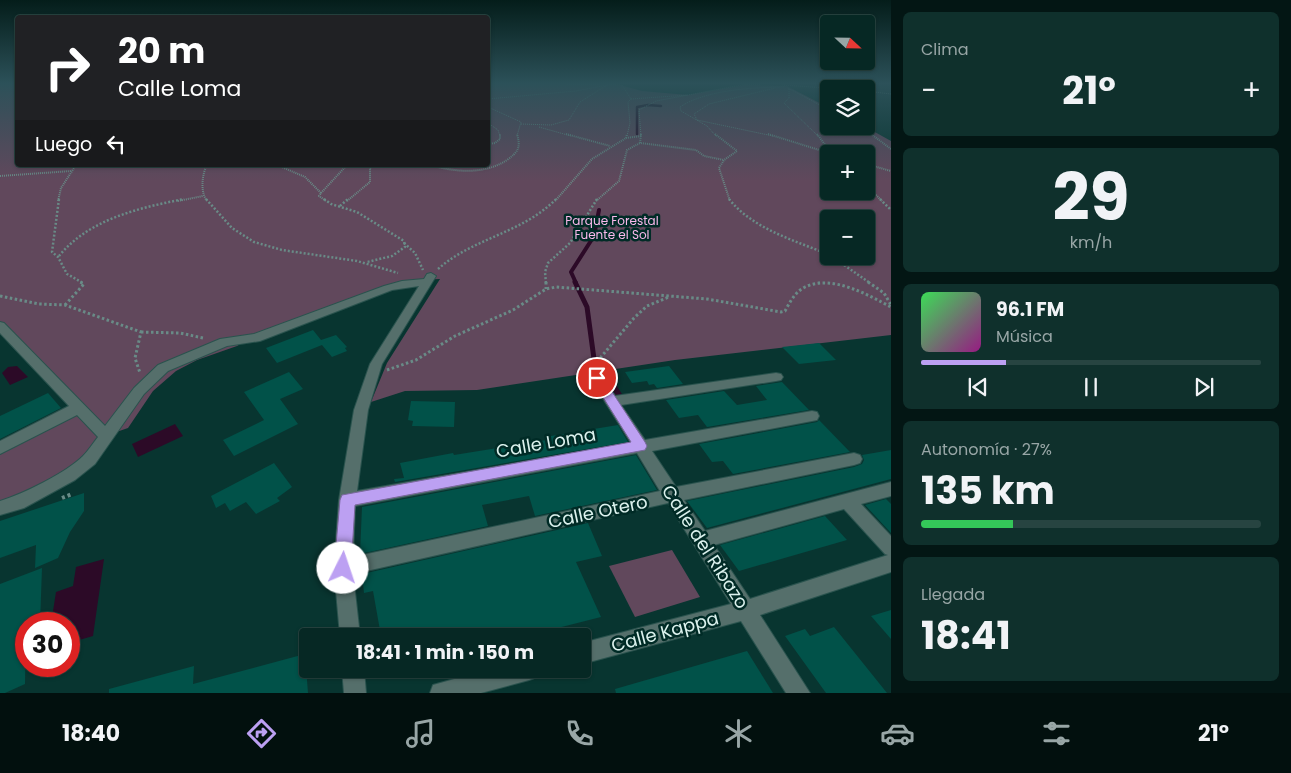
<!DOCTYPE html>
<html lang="es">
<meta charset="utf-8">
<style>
:root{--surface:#062824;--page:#0f302c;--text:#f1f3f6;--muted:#98a6a6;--line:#274441;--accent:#bca0f2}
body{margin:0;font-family:Poppins,sans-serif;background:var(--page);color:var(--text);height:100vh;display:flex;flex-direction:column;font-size:19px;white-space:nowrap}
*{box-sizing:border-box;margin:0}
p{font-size:16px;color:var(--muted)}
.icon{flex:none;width:28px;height:28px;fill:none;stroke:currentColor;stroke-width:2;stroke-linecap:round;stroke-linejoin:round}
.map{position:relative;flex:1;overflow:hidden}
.side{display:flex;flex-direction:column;gap:12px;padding:12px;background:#031614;width:400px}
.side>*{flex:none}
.hud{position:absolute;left:15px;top:15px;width:475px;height:152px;border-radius:5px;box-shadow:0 1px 4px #0004,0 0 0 1px var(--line);background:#202124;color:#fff;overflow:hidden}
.needle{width:32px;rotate:112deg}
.fabs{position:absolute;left:820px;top:15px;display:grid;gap:10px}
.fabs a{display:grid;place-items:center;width:55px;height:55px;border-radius:5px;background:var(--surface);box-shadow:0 1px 4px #0004,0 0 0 1px var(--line);font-size:25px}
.speed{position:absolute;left:15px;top:612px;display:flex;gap:10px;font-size:25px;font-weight:700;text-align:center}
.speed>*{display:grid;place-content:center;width:65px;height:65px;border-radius:50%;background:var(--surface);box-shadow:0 1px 4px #0004,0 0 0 1px var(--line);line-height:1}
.speed .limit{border:8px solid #d22;background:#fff;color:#111}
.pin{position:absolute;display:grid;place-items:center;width:42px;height:42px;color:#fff;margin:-21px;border:2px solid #fff;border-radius:50%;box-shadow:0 1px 5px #0007}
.me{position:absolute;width:55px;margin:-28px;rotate:4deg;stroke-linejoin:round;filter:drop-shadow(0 0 4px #0008)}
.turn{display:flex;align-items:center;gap:18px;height:105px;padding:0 20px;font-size:22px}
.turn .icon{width:65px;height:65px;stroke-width:2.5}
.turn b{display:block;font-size:35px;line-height:42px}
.then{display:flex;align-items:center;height:48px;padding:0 20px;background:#0003;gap:10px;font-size:19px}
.big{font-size:38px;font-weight:700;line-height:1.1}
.side .widget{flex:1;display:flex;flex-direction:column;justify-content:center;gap:8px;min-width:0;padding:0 18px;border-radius:8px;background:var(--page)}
.side .dial{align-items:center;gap:0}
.dial b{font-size:65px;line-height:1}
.song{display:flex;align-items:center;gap:15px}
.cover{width:60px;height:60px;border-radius:8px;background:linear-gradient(135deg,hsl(130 70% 55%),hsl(310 70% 35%))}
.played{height:5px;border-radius:2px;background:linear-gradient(90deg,var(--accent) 25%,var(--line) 25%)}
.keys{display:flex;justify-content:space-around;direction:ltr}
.heat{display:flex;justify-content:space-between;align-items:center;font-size:28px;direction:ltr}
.charge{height:8px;border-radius:4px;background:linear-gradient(90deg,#34c759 27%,var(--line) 0)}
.trip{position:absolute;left:299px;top:628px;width:292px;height:50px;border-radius:5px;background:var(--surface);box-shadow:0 1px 4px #0004,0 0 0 1px var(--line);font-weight:700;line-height:50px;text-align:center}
.tab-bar{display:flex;height:80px;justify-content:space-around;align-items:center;background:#02100e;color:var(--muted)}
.tab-bar .icon{width:35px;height:35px}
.tab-bar .current{color:var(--accent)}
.tab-bar b{font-size:22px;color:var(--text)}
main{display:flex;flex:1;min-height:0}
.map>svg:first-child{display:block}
.green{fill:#61485c;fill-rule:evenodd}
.water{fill:#2c0a27}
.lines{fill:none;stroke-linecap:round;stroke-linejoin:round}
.stream-far3{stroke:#2c0a27;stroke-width:2.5}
.stream-far2{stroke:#2c0a27;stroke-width:4}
.stream-far1{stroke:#2c0a27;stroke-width:5}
.stream{stroke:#2c0a27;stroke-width:6}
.building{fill:#015249}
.street-casing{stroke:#2a534e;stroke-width:2}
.path-far4{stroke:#698b87;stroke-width:1;stroke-dasharray:1 1;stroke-linecap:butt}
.path-far3{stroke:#698b87;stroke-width:2;stroke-dasharray:1 1;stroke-linecap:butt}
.path-far2{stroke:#698b87;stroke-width:2.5;stroke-dasharray:2 2;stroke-linecap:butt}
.path-far1{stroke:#698b87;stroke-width:3;stroke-dasharray:2.5 2.5;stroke-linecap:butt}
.path{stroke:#698b87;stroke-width:4;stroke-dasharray:3 3;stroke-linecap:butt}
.street{fill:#556f6b;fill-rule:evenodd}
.route{fill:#bca0f2;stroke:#7a689d}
.labels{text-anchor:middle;stroke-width:5;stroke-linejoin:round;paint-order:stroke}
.far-park-label{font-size:12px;fill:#fab9ec;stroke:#002b26}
.near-street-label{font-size:18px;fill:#dcf2ee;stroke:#002b26}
</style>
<main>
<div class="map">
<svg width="891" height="693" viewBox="0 0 891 693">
<rect width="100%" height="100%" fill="#083530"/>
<g class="green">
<path d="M 0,84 L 17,84 L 18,165 L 488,165 L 488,84 L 616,84 L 642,91 L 688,95 L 745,85 L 787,86 L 829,108 L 829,126 L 864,126 L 891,141 L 891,335 L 675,360 L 477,390 L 405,391 L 371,402 L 387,363 L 440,279 L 400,281 L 251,337 L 237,346 L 197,360 L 176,371 L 153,391 L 128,428 L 99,438 L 76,465 L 53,480 L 0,503 L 0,451 L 76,413 L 0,334 ZM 829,154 L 866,154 L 866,191 L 829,191 ZM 829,219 L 866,219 L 866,256 L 829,256 Z"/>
<path d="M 672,550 L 700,597 L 635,617 L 609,566 Z"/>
</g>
<g class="water">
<path d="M 17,366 L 28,377 L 10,385 L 2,373 L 8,367 Z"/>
<path d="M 175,424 L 183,436 L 138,457 L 132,444 Z"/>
<path d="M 104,559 L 93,636 L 69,643 L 69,624 L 51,624 L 56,592 L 73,586 L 76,567 Z"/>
</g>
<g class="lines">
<path class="stream-far3" d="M 637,134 L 637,107 L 648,105 L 661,106"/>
<path class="stream-far2" d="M 576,283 L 571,272 L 594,236 L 599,210"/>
<g class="stream-far1">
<path d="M 575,282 L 587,307 L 594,359"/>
<path d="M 605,373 L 615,389"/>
</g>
<path class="stream" d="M 614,387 L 619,395"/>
</g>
<g class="building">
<path d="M 313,330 L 321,340 L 336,335 L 347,347 L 345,348 L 347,351 L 332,357 L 322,345 L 277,363 L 266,348 Z"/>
<path d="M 819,343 L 836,360 L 799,364 L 782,347 Z"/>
<path d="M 669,366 L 683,384 L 657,388 L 654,384 L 649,385 L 647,381 L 632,383 L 625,372 Z"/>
<path d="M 289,372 L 303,389 L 280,399 L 298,424 L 234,456 L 223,440 L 264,420 L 244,392 Z"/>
<path d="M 782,382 L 809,410 L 707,427 L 698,415 L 679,418 L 666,400 L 724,391 L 737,405 L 767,400 L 756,386 Z"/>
<path d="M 48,393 L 61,408 L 0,439 L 0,416 Z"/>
<path d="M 411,401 L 455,402 L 454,427 L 412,426 L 413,421 L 408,420 Z"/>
<path d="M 819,420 L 850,452 L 733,474 L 723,461 L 712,462 L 699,444 L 817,422 Z"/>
<path d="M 618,425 L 628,442 L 395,482 L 394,479 L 404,478 L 400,463 L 453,453 L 454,455 L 547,440 L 545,437 Z"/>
<path d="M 891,450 L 891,479 L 707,528 L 687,501 L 854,467 L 862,464 L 864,460 L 862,455 Z"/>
<path d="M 636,455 L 657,490 L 535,516 L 529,496 L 482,505 L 488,526 L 360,554 L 362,507 Z"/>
<path d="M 274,463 L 292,487 L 277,498 L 280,501 L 256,514 L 246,502 L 230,511 L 225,503 L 216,508 L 211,496 Z"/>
<path d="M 84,493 L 84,511 L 70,532 L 58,558 L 35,568 L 36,545 L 0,558 L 0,521 Z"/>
<path d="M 886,499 L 891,504 L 891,533 L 865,505 Z"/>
<path d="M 825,516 L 847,540 L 739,571 L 720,545 Z"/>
<path d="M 588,523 L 602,556 L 576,562 L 601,617 L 526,636 L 381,636 L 373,591 L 364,593 L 362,574 Z"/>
<path d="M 42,568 L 40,624 L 26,624 L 25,684 L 5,693 L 0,693 L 0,584 Z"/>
<path d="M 891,610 L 891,639 L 871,616 Z"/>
<path d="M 834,627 L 887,693 L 826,693 L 785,636 L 805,629 L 810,636 Z"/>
<path d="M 747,651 L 773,693 L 616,693 L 615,689 Z"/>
<path d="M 305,654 L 308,693 L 109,693 L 109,689 L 194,666 L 193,684 Z"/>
</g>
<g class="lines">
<defs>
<g id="street">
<path d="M 431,273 L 436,276 L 382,364 L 368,410 L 357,491 L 631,443 L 590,378 L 592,375 L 602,375 L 615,396 L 776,373 L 781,374 L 783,377 L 781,380 L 776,381 L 621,405 L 645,440 L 812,411 L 817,412 L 819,416 L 817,420 L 812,421 L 652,451 L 676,487 L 854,453 L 860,455 L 862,459 L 860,463 L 854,465 L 684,500 L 705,531 L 891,482 L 891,496 L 861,504 L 891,536 L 891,572 L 760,615 L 810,693 L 786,693 L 741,621 L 582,664 L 582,643 L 731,604 L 668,503 L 353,574 L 360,636 L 340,636 L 334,568 L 339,500 L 354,410 L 370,364 L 419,286 L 392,290 L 260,341 L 227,346 L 168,371 L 144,394 L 95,464 L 75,480 L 24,508 L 0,515 L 0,501 C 23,494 66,473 83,456 C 89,450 93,443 98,437 L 77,415 L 0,454 L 0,441 L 69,406 L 0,333 L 0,322 L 4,323 L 105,426 L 134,388 L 158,365 L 220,339 L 254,334 L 384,286 L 402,281 L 424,279 L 427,274 ZM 637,453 L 660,491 L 353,557 L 355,506 ZM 844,509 L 885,554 L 888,555 L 750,599 L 714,545 Z"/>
<path d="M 342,669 L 364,669 L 366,693 L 344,693 Z"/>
<path d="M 490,669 L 540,669 L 537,677 L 529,680 L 481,693 L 430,693 L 433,685 Z"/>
</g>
</defs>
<use href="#street" class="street-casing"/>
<g class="path-far4">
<path d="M 567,84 L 599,85"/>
<path d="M 745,84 L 761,85"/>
<path d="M 622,85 L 631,99"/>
<path d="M 782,85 L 843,89"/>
<path d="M 788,88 L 829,110"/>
<path d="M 789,89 L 789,98 L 784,103 L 818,136"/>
<path d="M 866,91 L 891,94"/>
<path d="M 488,99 L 576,91 L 607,85 L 622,85"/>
<path d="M 631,99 L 688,95 L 747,84"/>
<path d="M 488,107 L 521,122 L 517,136"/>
<path d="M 488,123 L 498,130 L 500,136"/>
<path d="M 521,124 L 551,125 L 569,120 L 580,102 L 607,85"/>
<path d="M 859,126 L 872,136"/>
<path d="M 539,127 L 571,136"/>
<path d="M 627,136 L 630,123 L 628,102 L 631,99"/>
<path d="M 641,136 L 639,110 L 656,101 L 688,95"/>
<path d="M 716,136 L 707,126 L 681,111 L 680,107 C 705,90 755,87 785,87"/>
<path d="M 773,136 L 697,120 L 694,114 L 709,104 L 775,88"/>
</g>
<g class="path-far3">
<path d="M 566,134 L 610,146"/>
<path d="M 641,134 L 640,143 L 696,150 L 704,156 L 724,160"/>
<path d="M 715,134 L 737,151 L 724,160 L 719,168 L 730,201"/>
<path d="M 768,134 L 832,154"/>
<path d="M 817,134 L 829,150 L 835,154"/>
<path d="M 871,134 L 891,149"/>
<path d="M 626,138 L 641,136"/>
<path d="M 488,144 L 495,143 L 500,139 L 500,134"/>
<path d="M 866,164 L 891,171"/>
<path d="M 277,165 L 305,177 L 321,193 L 319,196 L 326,201"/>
<path d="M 430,165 C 455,172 484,175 507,160 C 518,152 521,148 517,134"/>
<path d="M 0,176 L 71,171"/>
<path d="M 866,185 L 882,201"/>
<path d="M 321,193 L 347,165"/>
<path d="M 58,201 L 61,188 L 76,165"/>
<path d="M 178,201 L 203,196"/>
<path d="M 207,201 C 200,192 202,174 207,165"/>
<path d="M 347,201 L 370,182 L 370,168 L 374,165"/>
<path d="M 555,201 L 592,159 L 626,138 L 627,134"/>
<path d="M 596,201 L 619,181 L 627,150 L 640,143"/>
</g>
<g class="path-far2">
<path d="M 59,199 L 52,252 L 58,257 L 67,274 L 83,283"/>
<path d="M 206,199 L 232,228 L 254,242 L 282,250 L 357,261 L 398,273"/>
<path d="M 324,199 L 331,204 L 357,212 L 404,241 L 405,247 L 392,256 L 367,262"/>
<path d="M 729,199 C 754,230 795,240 829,255"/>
<path d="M 880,199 L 891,210"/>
<path d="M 340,206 L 348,199"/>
<path d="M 404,243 L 415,253 L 423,270"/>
<path d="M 59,256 C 89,219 139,208 184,199"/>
<path d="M 831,256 L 870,283"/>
<path d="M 438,269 C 473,238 523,233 556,199"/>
<path d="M 546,283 L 545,272 L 548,263 L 570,243 L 597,199"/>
<path d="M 818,283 L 820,283"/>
</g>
<g class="path-far1">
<path d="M 546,282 L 546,289"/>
<path d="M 868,282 L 884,293 L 891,305"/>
<path d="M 0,296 L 39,304 L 65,305 L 141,332 L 135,358 L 140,373"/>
<path d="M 65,305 L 84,284 L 80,282"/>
<path d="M 141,332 L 180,333 L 203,338"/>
<path d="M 599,368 L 601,357 L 634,318 L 647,306 L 669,297"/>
<path d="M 387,370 L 416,360 L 455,336 L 513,310 L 546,289 L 556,287 L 707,299 L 781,312 L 785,311 C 790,302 795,292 805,287 C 832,274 868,295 891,307"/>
</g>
<path class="path" d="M 62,498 L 72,494"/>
<use href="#street" class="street"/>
</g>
<linearGradient id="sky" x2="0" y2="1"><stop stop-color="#041d1a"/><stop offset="0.46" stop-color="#2c5159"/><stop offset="1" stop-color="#2c5159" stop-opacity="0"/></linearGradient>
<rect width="891" height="181" fill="url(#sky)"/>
<path class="route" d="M 597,374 L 601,375 L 645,442 L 647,446 L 645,450 L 355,505 L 351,568 L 349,574 L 343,576 L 337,574 L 334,568 L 340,500 L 342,495 L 631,442 L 591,378 Z"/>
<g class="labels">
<g class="far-park-label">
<text x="612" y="225">Parque Forestal<tspan x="612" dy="14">Fuente el Sol</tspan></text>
</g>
<g class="near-street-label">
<text transform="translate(546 443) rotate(-10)" y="6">Calle Loma</text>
<text transform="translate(598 512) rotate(-12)" y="6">Calle Otero</text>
<text transform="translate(705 547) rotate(57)" y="6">Calle del Ribazo</text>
<text transform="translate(665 632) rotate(-15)" y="6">Calle Kappa</text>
</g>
</g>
</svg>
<div class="fabs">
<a><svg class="needle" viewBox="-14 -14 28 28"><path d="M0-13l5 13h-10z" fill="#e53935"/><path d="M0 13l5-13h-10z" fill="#98a6a6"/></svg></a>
<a><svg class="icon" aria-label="layers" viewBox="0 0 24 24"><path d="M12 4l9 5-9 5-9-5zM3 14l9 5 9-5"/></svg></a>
<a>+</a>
<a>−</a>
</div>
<div class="speed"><div class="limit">30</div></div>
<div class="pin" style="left:597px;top:378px;background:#d93025"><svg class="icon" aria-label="arrive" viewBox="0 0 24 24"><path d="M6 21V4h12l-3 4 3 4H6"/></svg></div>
<svg class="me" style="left:343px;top:568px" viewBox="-20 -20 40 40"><circle r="19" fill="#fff"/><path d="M0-13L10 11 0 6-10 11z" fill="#bca0f2"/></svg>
<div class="trip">18:41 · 1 min · 150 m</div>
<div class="hud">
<div class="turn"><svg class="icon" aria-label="right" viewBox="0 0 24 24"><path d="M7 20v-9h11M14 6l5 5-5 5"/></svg><div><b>20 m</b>Calle Loma</div></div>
<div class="then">Luego<svg class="icon" aria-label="left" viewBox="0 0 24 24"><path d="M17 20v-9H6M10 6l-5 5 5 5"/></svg></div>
</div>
</div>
<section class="side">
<div class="widget"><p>Clima</p>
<div class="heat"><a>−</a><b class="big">21°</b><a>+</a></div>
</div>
<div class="widget dial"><b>29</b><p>km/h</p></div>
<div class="widget">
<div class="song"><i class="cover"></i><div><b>96.1 FM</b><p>Música</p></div></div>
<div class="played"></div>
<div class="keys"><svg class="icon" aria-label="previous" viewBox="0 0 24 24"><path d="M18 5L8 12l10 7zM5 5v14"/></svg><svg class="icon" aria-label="pause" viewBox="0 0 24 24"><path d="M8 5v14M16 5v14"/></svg><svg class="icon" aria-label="next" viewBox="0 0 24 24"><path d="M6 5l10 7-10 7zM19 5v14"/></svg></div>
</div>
<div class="widget"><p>Autonomía · 27%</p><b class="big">135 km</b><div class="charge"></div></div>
<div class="widget"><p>Llegada</p><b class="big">18:41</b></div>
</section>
</main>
<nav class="tab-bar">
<b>18:40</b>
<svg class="icon current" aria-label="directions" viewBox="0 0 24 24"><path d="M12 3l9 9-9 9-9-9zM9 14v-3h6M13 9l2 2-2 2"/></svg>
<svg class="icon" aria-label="music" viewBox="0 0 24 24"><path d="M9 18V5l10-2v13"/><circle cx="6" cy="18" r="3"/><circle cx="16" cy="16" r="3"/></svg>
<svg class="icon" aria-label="phone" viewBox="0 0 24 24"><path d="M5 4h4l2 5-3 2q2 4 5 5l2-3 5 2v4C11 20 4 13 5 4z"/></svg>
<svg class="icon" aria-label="climate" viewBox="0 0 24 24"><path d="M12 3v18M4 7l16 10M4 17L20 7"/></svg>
<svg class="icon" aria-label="car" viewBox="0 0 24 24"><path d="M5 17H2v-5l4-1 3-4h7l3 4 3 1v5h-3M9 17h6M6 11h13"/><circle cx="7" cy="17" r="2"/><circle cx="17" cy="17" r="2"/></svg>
<svg class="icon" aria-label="filters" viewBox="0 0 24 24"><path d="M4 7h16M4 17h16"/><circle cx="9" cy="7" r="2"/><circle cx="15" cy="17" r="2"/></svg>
<b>21°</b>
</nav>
